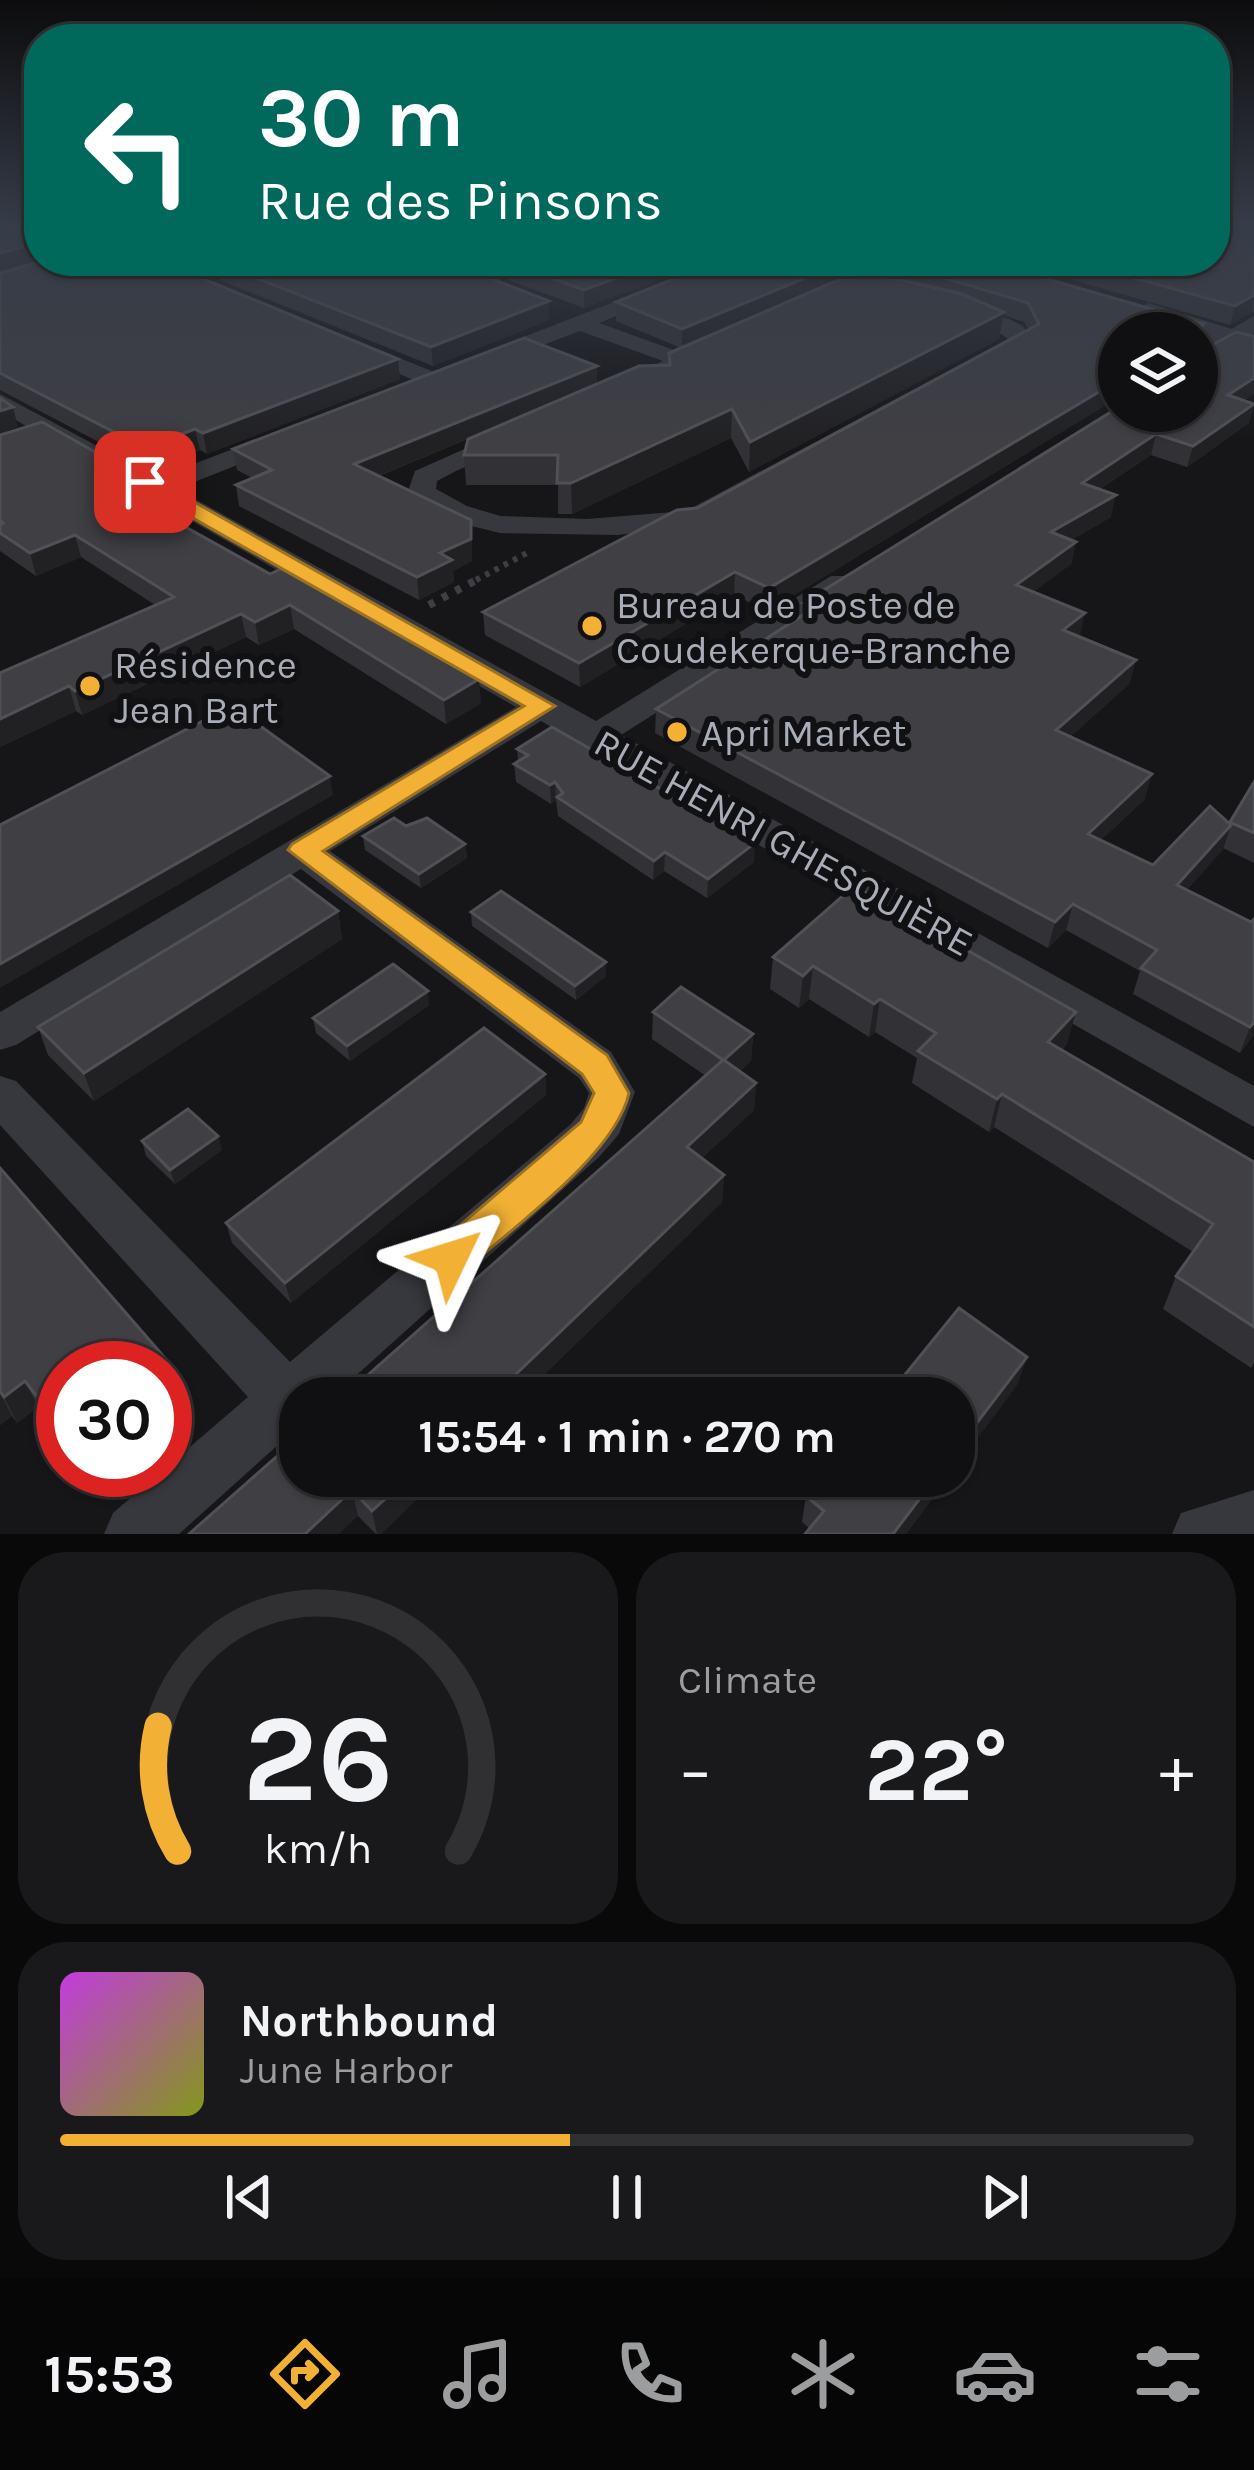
<!DOCTYPE html>
<meta charset="utf-8">
<style>
:root{--surface:#101012;--page:#19191b;--text:#f1f3f6;--muted:#9c9d9f;--line:#303032;--accent:#f2b134}
body{margin:0;font-family:Karla,sans-serif;background:var(--page);color:var(--text);height:100vh;display:flex;flex-direction:column;font-size:45px;white-space:nowrap}
*{box-sizing:border-box;margin:0}
p{font-size:39px;color:var(--muted)}
.icon{flex:none;width:66px;height:66px;fill:none;stroke:currentColor;stroke-width:2;stroke-linecap:round;stroke-linejoin:round}
.map{position:relative;height:1534px;overflow:hidden}
.drawer{display:flex;flex-direction:column;gap:18px;padding:18px;background:#09090a;flex:1}
.drawer>*{flex:none}
.hud{position:absolute;left:24px;top:24px;width:1206px;height:252px;border-radius:48px;box-shadow:0 3px 9px #0004,0 0 0 3px var(--line);background:#00695c;color:#fff;overflow:hidden}
.fabs{position:absolute;left:1098px;top:312px;display:grid;gap:24px}
.fabs a{display:grid;place-items:center;width:120px;height:120px;border-radius:50%;background:var(--surface);box-shadow:0 3px 9px #0004,0 0 0 3px var(--line);font-size:60px}
.speed{position:absolute;left:36px;top:1341px;display:flex;gap:24px;font-size:60px;font-weight:700;text-align:center}
.speed>*{display:grid;place-content:center;width:156px;height:156px;border-radius:50%;background:var(--surface);box-shadow:0 3px 9px #0004,0 0 0 3px var(--line);line-height:1}
.speed .limit{border:18px solid #d22;background:#fff;color:#111}
.pin{position:absolute;display:grid;place-items:center;width:102px;height:102px;color:#fff;margin:-51px;border-radius:24px;box-shadow:0 6px 18px #0006}
.me{position:absolute;width:132px;margin:-66px;rotate:49deg;stroke-linejoin:round;filter:drop-shadow(0 0 9px #0008)}
.turn{display:flex;align-items:center;gap:42px;height:252px;padding:0 36px;font-size:54px}
.turn .icon{width:156px;height:156px;stroke-width:2.5}
.turn b{display:block;font-size:84px;line-height:102px}
.big{font-size:90px;font-weight:700;line-height:1.1}
.drawer .tile{flex:1;display:flex;flex-direction:column;justify-content:center;gap:18px;min-width:0;padding:0 42px;border-radius:48px;background:var(--page)}
.drawer .dial{align-items:center;gap:0}
.dial svg{height:312px;overflow:visible;fill:none;stroke:var(--line);stroke-width:7;stroke-linecap:round;text-anchor:middle}
.dial text{fill:var(--text);stroke:none}
.song{display:flex;align-items:center;gap:36px}
.cover{width:144px;height:144px;border-radius:18px;background:linear-gradient(135deg,hsl(290 70% 55%),hsl(70 70% 35%))}
.played{height:12px;border-radius:6px;background:linear-gradient(90deg,var(--accent) 45%,var(--line) 45%)}
.keys{display:flex;justify-content:space-around;direction:ltr}
.heat{display:flex;justify-content:space-between;align-items:center;font-size:66px;direction:ltr}
.drawer .tiles{flex:1;display:grid;gap:18px;grid-template-columns:1fr 1fr}
.tile:last-child{grid-column:span 2}
.trip{position:absolute;left:279px;top:1377px;width:696px;height:120px;border-radius:48px;background:var(--surface);box-shadow:0 3px 9px #0004,0 0 0 3px var(--line);font-weight:700;line-height:120px;text-align:center}
.tabs{display:flex;height:192px;justify-content:space-around;align-items:center;background:#060607;color:var(--muted)}
.tabs .icon{width:84px;height:84px}
.tabs .active{color:var(--accent)}
.tabs b{font-size:54px;color:var(--text)}
.map>svg:first-child{display:block}
.lines{fill:none;stroke-linecap:round;stroke-linejoin:round}
.path-far1{stroke:#3d3f44;stroke-width:6;stroke-dasharray:4.5 6;stroke-linecap:butt}
.path{stroke:#3d3f44;stroke-width:8;stroke-dasharray:6 9;stroke-linecap:butt}
.minor{fill:#37383d;fill-rule:evenodd}
.tertiary{fill:#37383d;fill-rule:evenodd}
.wall{fill:#323236}
.shaded-wall{fill:#212124}
.building{fill:#3f3f44;stroke:#4f5156;stroke-width:3}
.route{fill:#f2b134;stroke:#9d7322;stroke-width:3}
.poi-dot{fill:#f2b134;stroke:#111113;stroke-width:4.5}
.labels{text-anchor:middle;stroke-width:12;stroke-linejoin:round;paint-order:stroke}
.poi-label{font-size:39px;fill:#a8adb8;stroke:#111113;text-anchor:start}
.street-label{font-size:39px;fill:#a8adb8;stroke:#111113}
</style>
<div class="map">
<svg width="1254" height="1534" viewBox="0 0 1254 1534">
<rect width="100%" height="100%" fill="#161618"/>
<g class="lines">
<path class="path-far1" d="M 476,580 L 527,553"/>
<path class="path" d="M 429,605 L 482,577"/>
<g class="minor">
<path d="M 720,261 L 748,261 L 599,323 L 682,353 C 738,329 803,287 864,284 C 912,281 964,306 1009,319 L 1023,326 L 1032,341 L 704,524 L 618,535 L 500,533 L 455,522 L 412,497 L 408,491 L 415,471 L 663,361 L 580,331 L 490,365 L 479,358 L 482,353 ZM 865,296 C 903,301 979,315 1008,339 L 686,511 L 587,519 L 500,516 L 467,506 L 436,489 L 437,481 L 456,471 L 832,303 Z"/>
<path d="M 1254,316 L 1254,333 L 1197,366 L 1197,349 Z"/>
<path d="M 354,340 L 442,375 L 446,380 L 442,385 L 426,385 L 346,352 L 346,342 Z"/>
<path d="M 0,394 L 157,478 L 267,436 L 285,436 L 289,441 L 285,446 L 177,489 L 596,721 L 831,576 L 853,576 L 857,582 L 853,588 L 621,735 L 1254,1086 L 1254,1127 L 541,721 L 330,851 L 611,1052 L 635,1092 L 619,1134 L 599,1157 L 331,1398 L 300,1398 L 300,1425 L 179,1534 L 104,1534 L 113,1513 L 248,1397 L 0,1125 L 0,1076 L 16,1081 L 290,1362 L 571,1124 L 584,1108 L 589,1093 L 579,1078 L 301,869 L 16,1045 L 0,1050 L 0,1012 L 516,707 L 0,411 Z"/>
<path d="M 1254,1490 L 1254,1534 L 1172,1534 L 1181,1513 Z"/>
</g>
<path class="tertiary" d="M 1148,303 L 1254,336 L 1254,353 L 1139,317 L 1135,311 Z"/>
</g>
<g class="wall">
<path d="M 1254,227 L 1254,313 L 1252,312 L 1230,325 L 1006,261 L 1215,261 Z"/>
<path d="M 173,261 L 446,261 L 549,301 L 549,320 L 433,366 Z"/>
<path d="M 457,261 L 707,261 L 584,308 Z"/>
<path d="M 718,261 L 984,261 L 1204,324 L 1199,342 L 1201,351 L 1245,400 L 1254,403 L 1249,423 L 1187,467 L 1151,455 L 1100,489 L 1111,517 L 1071,540 L 1076,542 L 1071,564 L 1033,592 L 1080,636 L 1079,637 L 1136,660 L 1129,684 L 1070,737 L 1145,799 L 1101,840 L 1153,865 L 1230,823 L 1254,782 L 1254,863 L 1223,848 L 1187,890 L 1251,922 L 1254,919 L 1254,1035 L 1240,1053 L 1133,994 L 1140,971 L 1066,930 L 1048,948 L 655,733 L 656,709 L 802,616 L 803,603 L 1197,411 L 1119,333 L 1119,397 L 768,611 L 734,595 L 580,687 L 485,635 L 483,612 L 697,508 L 1029,330 L 1024,322 L 1003,315 L 999,339 L 749,472 L 731,438 L 572,514 L 558,514 L 558,485 L 466,485 L 464,455 L 532,412 L 379,476 L 471,520 L 472,561 L 453,571 L 454,582 L 419,600 L 239,506 L 236,485 L 252,478 L 237,470 L 233,449 L 597,366 L 597,384 L 669,365 L 669,353 L 681,348 L 616,321 L 616,302 Z"/>
<path d="M 0,273 L 400,379 L 207,454 L 200,450 L 150,469 L 0,390 Z"/>
<path d="M 0,435 L 111,461 L 114,473 L 166,516 L 481,703 L 446,724 L 294,629 L 259,645 L 246,637 L 82,715 L 76,711 L 0,747 L 0,673 L 155,605 L 81,557 L 36,576 L 0,551 Z"/>
<path d="M 517,749 L 754,862 L 707,898 L 664,871 L 653,880 L 558,816 L 556,800 L 551,804 L 516,782 L 514,764 L 518,761 Z"/>
<path d="M 406,826 L 465,844 L 467,858 L 421,888 L 365,850 L 363,836 Z"/>
<path d="M 854,886 L 1067,1044 L 1062,1050 L 1254,1162 L 1254,1363 L 1251,1368 L 1163,1309 L 1176,1276 L 1193,1252 L 994,1127 L 989,1132 L 912,1083 L 917,1058 L 875,1032 L 869,1037 L 809,999 L 799,1008 L 770,989 L 773,957 Z"/>
<path d="M 338,911 L 342,939 L 94,1101 L 48,1055 L 38,1027 Z"/>
<path d="M 471,912 L 606,962 L 606,976 L 576,1000 L 472,926 Z"/>
<path d="M 429,1005 L 350,1061 L 316,1033 L 313,1018 Z"/>
<path d="M 653,1012 L 753,1034 L 751,1061 L 740,1071 L 756,1083 L 754,1110 L 702,1158 L 724,1175 L 722,1202 L 520,1398 L 342,1398 L 706,1076 L 652,1039 Z"/>
<path d="M 545,1074 L 546,1095 L 291,1303 L 232,1243 L 226,1223 Z"/>
<path d="M 218,1136 L 222,1150 L 175,1184 L 146,1156 L 142,1141 Z"/>
<path d="M 0,1168 L 172,1366 L 182,1392 L 63,1368 L 63,1440 L 38,1407 L 17,1423 L 12,1416 L 0,1425 Z"/>
<path d="M 300,1476 L 424,1476 L 427,1489 L 381,1534 L 376,1534 L 358,1516 Z"/>
<path d="M 823,1476 L 949,1476 L 906,1534 L 805,1534 L 810,1529 L 802,1522 L 806,1496 Z"/>
</g>
<g class="shaded-wall">
<path d="M 39,242 L 39,261 L 0,271 L 0,253 Z"/>
<path d="M 662,261 L 707,261 L 584,308 L 584,290 Z"/>
<path d="M 866,262 L 864,280 L 682,348 L 682,329 L 820,272 Z"/>
<path d="M 1254,295 L 1252,312 L 1230,325 L 1235,306 Z"/>
<path d="M 549,301 L 549,320 L 433,366 L 431,347 Z"/>
<path d="M 1004,312 L 999,339 L 749,472 L 750,442 Z"/>
<path d="M 398,359 L 400,379 L 207,454 L 203,433 Z"/>
<path d="M 597,366 L 597,385 L 356,485 L 354,464 Z"/>
<path d="M 1254,378 L 1254,394 L 1223,415 L 1228,395 Z"/>
<path d="M 1119,380 L 1119,397 L 768,611 L 769,588 Z"/>
<path d="M 1254,404 L 1249,423 L 1187,467 L 1193,446 Z"/>
<path d="M 13,407 L 18,427 L 0,434 L 0,411 Z"/>
<path d="M 732,409 L 731,438 L 572,514 L 571,483 Z"/>
<path d="M 195,429 L 200,450 L 150,469 L 145,448 Z"/>
<path d="M 1156,434 L 1151,455 L 1077,505 L 1082,483 Z"/>
<path d="M 111,461 L 116,482 L 100,465 Z"/>
<path d="M 1116,495 L 1111,517 L 1046,555 L 1051,532 Z"/>
<path d="M 162,500 L 167,522 L 148,506 Z"/>
<path d="M 471,520 L 472,561 L 453,571 L 454,582 L 419,600 L 417,577 Z"/>
<path d="M 75,535 L 81,557 L 36,576 L 30,553 Z"/>
<path d="M 1076,542 L 1071,564 L 1011,608 L 1016,585 Z"/>
<path d="M 735,572 L 734,595 L 580,687 L 579,663 Z"/>
<path d="M 290,605 L 294,629 L 259,645 L 255,622 Z"/>
<path d="M 1085,613 L 1080,636 L 1058,654 L 1063,630 Z"/>
<path d="M 241,614 L 246,637 L 82,715 L 75,691 Z"/>
<path d="M 1136,660 L 1129,684 L 1050,755 L 1056,730 Z"/>
<path d="M 479,679 L 481,703 L 446,724 L 444,700 Z"/>
<path d="M 69,686 L 76,711 L 0,747 L 0,719 Z"/>
<path d="M 1152,774 L 1145,799 L 1081,859 L 1088,834 Z"/>
<path d="M 330,776 L 333,795 L 0,988 L 0,964 Z"/>
<path d="M 555,782 L 556,800 L 551,804 L 550,785 Z"/>
<path d="M 1231,825 L 1223,850 L 1168,911 L 1177,885 Z"/>
<path d="M 755,843 L 754,862 L 707,898 L 708,879 Z"/>
<path d="M 465,844 L 467,858 L 421,888 L 419,874 Z"/>
<path d="M 665,852 L 664,871 L 653,880 L 654,861 Z"/>
<path d="M 1073,904 L 1066,930 L 1048,948 L 1055,922 Z"/>
<path d="M 338,911 L 342,939 L 94,1101 L 84,1073 Z"/>
<path d="M 606,962 L 606,976 L 576,1000 L 575,986 Z"/>
<path d="M 813,966 L 809,999 L 799,1008 L 803,976 Z"/>
<path d="M 428,991 L 429,1005 L 350,1061 L 347,1046 Z"/>
<path d="M 880,999 L 875,1032 L 869,1037 L 874,1004 Z"/>
<path d="M 1076,1012 L 1067,1044 L 1039,1074 L 1048,1042 Z"/>
<path d="M 1254,1022 L 1254,1035 L 1240,1053 L 1250,1027 Z"/>
<path d="M 753,1034 L 751,1061 L 722,1087 L 724,1060 Z"/>
<path d="M 545,1074 L 546,1095 L 291,1303 L 285,1283 Z"/>
<path d="M 756,1083 L 754,1110 L 685,1174 L 687,1147 Z"/>
<path d="M 1002,1094 L 994,1127 L 989,1132 L 997,1099 Z"/>
<path d="M 218,1136 L 222,1150 L 175,1184 L 170,1170 Z"/>
<path d="M 724,1175 L 722,1202 L 520,1398 L 491,1398 Z"/>
<path d="M 1027,1357 L 1018,1384 L 954,1470 L 954,1453 Z"/>
<path d="M 172,1366 L 182,1392 L 165,1406 L 165,1372 Z"/>
<path d="M 25,1381 L 38,1407 L 17,1423 L 4,1397 Z"/>
<path d="M 0,1392 L 12,1416 L 0,1425 Z"/>
<path d="M 410,1476 L 424,1476 L 427,1489 L 381,1534 L 377,1534 L 372,1511 Z"/>
<path d="M 937,1476 L 949,1476 L 906,1534 L 893,1534 Z"/>
<path d="M 352,1490 L 358,1516 L 339,1534 L 305,1534 Z"/>
</g>
<g class="building">
<path d="M 0,227 L 39,227 L 39,242 L 0,253 Z"/>
<path d="M 1215,227 L 1254,227 L 1254,295 L 1235,306 L 1072,261 L 1215,261 Z"/>
<path d="M 42,261 L 160,261 L 398,359 L 203,433 L 195,429 L 145,448 L 0,373 L 0,273 Z"/>
<path d="M 213,261 L 446,261 L 549,301 L 431,347 Z"/>
<path d="M 503,261 L 662,261 L 584,290 Z"/>
<path d="M 718,261 L 984,261 L 1204,324 L 1197,330 L 1201,351 L 1236,332 L 1254,336 L 1254,378 L 1228,395 L 1254,404 L 1193,446 L 1156,434 L 1082,483 L 1116,495 L 1051,532 L 1076,542 L 1016,585 L 1085,613 L 1063,630 L 1136,660 L 1056,730 L 1152,774 L 1088,834 L 1153,865 L 1210,806 L 1231,825 L 1177,885 L 1251,922 L 1254,919 L 1254,1022 L 1250,1027 L 1141,968 L 1157,950 L 1073,904 L 1055,922 L 656,709 L 814,608 L 803,603 L 1119,407 L 1119,411 L 1197,411 L 1197,333 L 1119,333 L 1119,380 L 769,588 L 735,572 L 579,663 L 483,612 L 677,510 L 697,508 L 1039,324 L 1028,303 L 911,268 L 866,262 L 820,272 L 682,329 L 616,302 Z"/>
<path d="M 868,275 L 902,280 L 962,294 L 1004,312 L 750,442 L 732,409 L 571,483 L 557,483 L 558,455 L 464,455 L 468,439 L 639,366 L 670,365 L 669,353 L 836,281 Z"/>
<path d="M 524,338 L 597,366 L 354,464 L 471,520 L 471,539 L 440,553 L 452,560 L 417,577 L 236,485 L 272,470 L 233,449 Z"/>
<path d="M 0,398 L 13,407 L 0,411 Z"/>
<path d="M 42,422 L 111,461 L 100,465 L 162,500 L 148,506 L 270,574 L 281,569 L 479,679 L 444,700 L 290,605 L 255,622 L 241,614 L 75,691 L 69,686 L 0,719 L 0,673 L 174,597 L 75,535 L 30,553 L 0,533 L 0,524 L 3,523 L 0,520 L 0,435 Z"/>
<path d="M 232,706 L 330,776 L 0,964 L 0,825 Z"/>
<path d="M 552,727 L 755,843 L 708,879 L 665,852 L 654,861 L 557,797 L 563,793 L 555,782 L 550,785 L 514,764 L 528,755 L 517,749 Z"/>
<path d="M 1254,782 L 1254,833 L 1230,822 Z"/>
<path d="M 394,818 L 406,826 L 427,818 L 465,844 L 419,874 L 363,836 Z"/>
<path d="M 290,875 L 338,911 L 84,1073 L 38,1027 Z"/>
<path d="M 854,886 L 1076,1012 L 1048,1042 L 1254,1162 L 1254,1327 L 1176,1276 L 1213,1224 L 1002,1094 L 997,1099 L 918,1051 L 936,1033 L 880,999 L 874,1004 L 813,966 L 803,976 L 773,957 Z"/>
<path d="M 501,891 L 606,962 L 575,986 L 471,912 Z"/>
<path d="M 393,964 L 428,991 L 347,1046 L 313,1018 Z"/>
<path d="M 681,987 L 753,1034 L 724,1060 L 756,1083 L 687,1147 L 724,1175 L 491,1398 L 456,1398 L 453,1395 L 450,1398 L 342,1398 L 723,1060 L 653,1012 Z"/>
<path d="M 484,1028 L 545,1074 L 285,1283 L 226,1223 Z"/>
<path d="M 188,1109 L 218,1136 L 170,1170 L 142,1141 Z"/>
<path d="M 0,1168 L 172,1366 L 165,1372 L 165,1368 L 63,1368 L 63,1431 L 25,1381 L 4,1397 L 0,1391 Z"/>
<path d="M 959,1308 L 1027,1357 L 954,1453 L 954,1398 L 886,1398 Z"/>
<path d="M 300,1436 L 300,1476 L 410,1476 L 372,1511 L 352,1490 L 305,1534 L 189,1534 Z"/>
<path d="M 823,1476 L 937,1476 L 893,1534 L 805,1534 L 824,1511 L 806,1496 Z"/>
</g>
<linearGradient id="sky" x2="0" y2="1"><stop stop-color="#0c0c0d"/><stop offset="0.51" stop-color="#363c48"/><stop offset="1" stop-color="#363c48" stop-opacity="0"/></linearGradient>
<rect width="1254" height="442" fill="url(#sky)"/>
<path class="route" d="M 138,478 L 152,478 L 555,706 L 323,851 L 607,1055 L 629,1093 C 616,1154 513,1227 465,1270 L 451,1275 L 437,1270 L 432,1258 L 437,1245 L 581,1122 L 594,1093 L 582,1074 L 288,850 L 292,844 L 524,706 L 138,487 Z"/>
<g class="poi-dot">
<circle cx="592" cy="626" r="12"/>
<circle cx="90" cy="686" r="12"/>
<circle cx="677" cy="732" r="12"/>
</g>
<g class="labels">
<g class="poi-label">
<text x="616" y="618">Bureau de Poste de<tspan x="616" dy="45">Coudekerque-Branche</tspan></text>
<text x="114" y="678">Résidence<tspan x="114" dy="45">Jean Bart</tspan></text>
<text x="701" y="746">Apri Market</text>
</g>
<g class="street-label">
<text transform="translate(784 842) rotate(29)" y="14">RUE HENRI GHESQUIÈRE</text>
</g>
</g>
</svg>
<div class="fabs">
<a><svg class="icon" aria-label="layers" viewBox="0 0 24 24"><path d="M12 4l9 5-9 5-9-5zM3 14l9 5 9-5"/></svg></a>
</div>
<div class="speed"><div class="limit">30</div></div>
<div class="pin" style="left:145px;top:482px;background:#d93025"><svg class="icon" aria-label="arrive" viewBox="0 0 24 24"><path d="M6 21V4h12l-3 4 3 4H6"/></svg></div>
<svg class="me" style="left:451px;top:1258px" viewBox="-20 -20 40 40"><path d="M0-17L14 15 0 8-14 15z" fill="#f2b134" stroke="#fff" stroke-width="4"/></svg>
<div class="trip">15:54 · 1 min · 270 m</div>
<div class="hud">
<div class="turn"><svg class="icon" aria-label="left" viewBox="0 0 24 24"><path d="M17 20v-9H6M10 6l-5 5 5 5"/></svg><div><b>30 m</b>Rue des Pinsons</div></div>
</div>
</div>
<section class="drawer">
<div class="tiles">
<div class="tile dial"><svg viewBox="0 0 100 80">
<path d="M14 69A42 42 0 1 1 86 69"/>
<path d="M14 69A42 42 0 0 1 9 37" stroke="#f2b134"/>
<text x="50" y="56" font-size="32" font-weight="700">26</text>
<text x="50" y="72" font-size="11">km/h</text>
</svg></div>
<div class="tile"><p>Climate</p>
<div class="heat"><a>−</a><b class="big">22°</b><a>+</a></div>
</div>
<div class="tile">
<div class="song"><i class="cover"></i><div><b>Northbound</b><p>June Harbor</p></div></div>
<div class="played"></div>
<div class="keys"><svg class="icon" aria-label="previous" viewBox="0 0 24 24"><path d="M18 5L8 12l10 7zM5 5v14"/></svg><svg class="icon" aria-label="pause" viewBox="0 0 24 24"><path d="M8 5v14M16 5v14"/></svg><svg class="icon" aria-label="next" viewBox="0 0 24 24"><path d="M6 5l10 7-10 7zM19 5v14"/></svg></div>
</div>
</div>
</section>
<nav class="tabs">
<b>15:53</b>
<svg class="icon active" aria-label="directions" viewBox="0 0 24 24"><path d="M12 3l9 9-9 9-9-9zM9 14v-3h6M13 9l2 2-2 2"/></svg>
<svg class="icon" aria-label="music" viewBox="0 0 24 24"><path d="M9 18V5l10-2v13"/><circle cx="6" cy="18" r="3"/><circle cx="16" cy="16" r="3"/></svg>
<svg class="icon" aria-label="phone" viewBox="0 0 24 24"><path d="M5 4h4l2 5-3 2q2 4 5 5l2-3 5 2v4C11 20 4 13 5 4z"/></svg>
<svg class="icon" aria-label="climate" viewBox="0 0 24 24"><path d="M12 3v18M4 7l16 10M4 17L20 7"/></svg>
<svg class="icon" aria-label="car" viewBox="0 0 24 24"><path d="M5 17H2v-5l4-1 3-4h7l3 4 3 1v5h-3M9 17h6M6 11h13"/><circle cx="7" cy="17" r="2"/><circle cx="17" cy="17" r="2"/></svg>
<svg class="icon" aria-label="filters" viewBox="0 0 24 24"><path d="M4 7h16M4 17h16"/><circle cx="9" cy="7" r="2"/><circle cx="15" cy="17" r="2"/></svg>
</nav>
